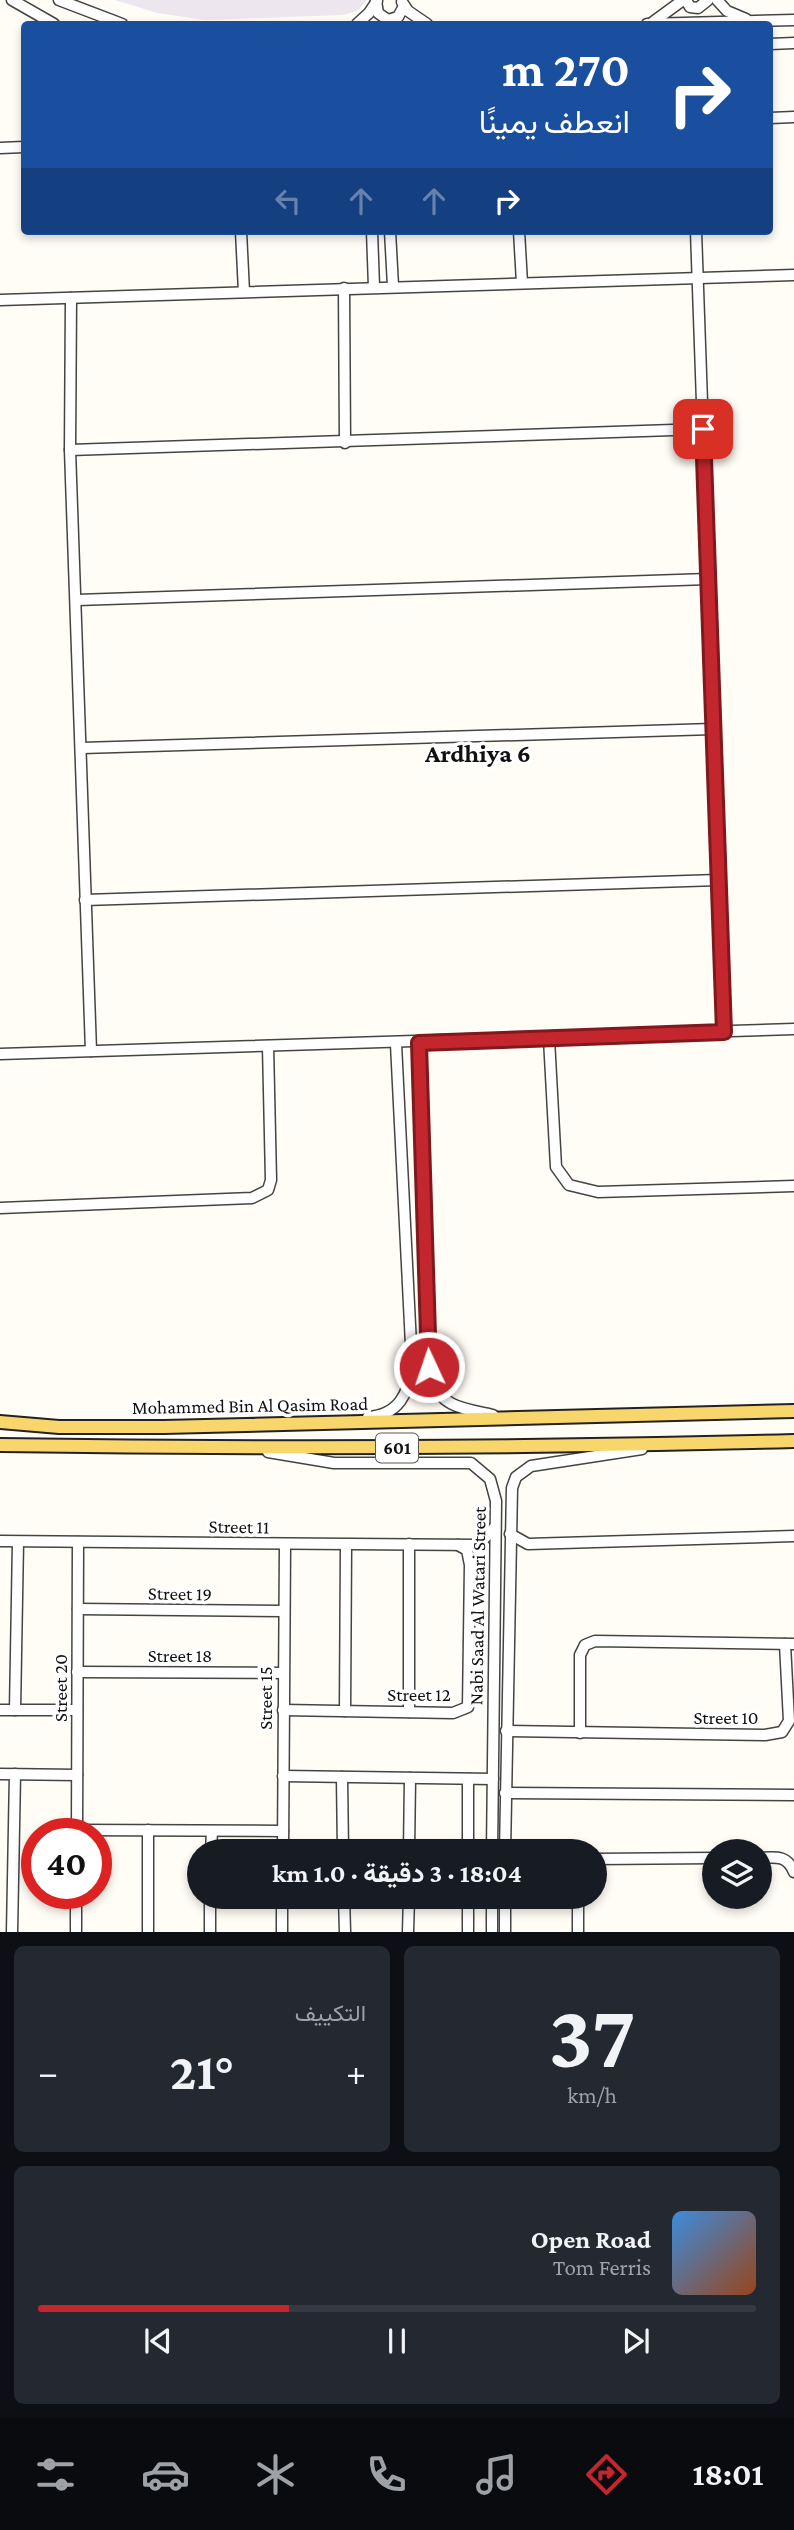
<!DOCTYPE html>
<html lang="ar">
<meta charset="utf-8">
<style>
:root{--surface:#171b24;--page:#242831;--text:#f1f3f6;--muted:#9ea1a6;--line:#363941;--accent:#c4262e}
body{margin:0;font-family:"Crimson Pro",Vazirmatn,serif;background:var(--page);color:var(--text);direction:rtl;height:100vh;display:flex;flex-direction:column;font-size:26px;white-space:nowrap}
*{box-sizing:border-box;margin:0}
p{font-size:23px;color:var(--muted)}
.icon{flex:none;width:38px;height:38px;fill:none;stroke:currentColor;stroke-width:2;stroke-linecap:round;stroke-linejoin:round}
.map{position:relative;height:1932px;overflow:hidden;direction:ltr}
.sheet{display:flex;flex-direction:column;gap:14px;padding:14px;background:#0d0f14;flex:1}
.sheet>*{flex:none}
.top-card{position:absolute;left:21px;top:21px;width:752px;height:214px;border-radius:7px;box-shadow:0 4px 10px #0003;direction:rtl;background:#1a4fa0;color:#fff;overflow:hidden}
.fabs{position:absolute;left:702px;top:1839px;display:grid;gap:14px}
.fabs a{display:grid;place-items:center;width:70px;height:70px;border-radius:50%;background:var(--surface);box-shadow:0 4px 10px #0003;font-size:35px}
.speed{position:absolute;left:21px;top:1818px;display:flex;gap:14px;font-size:35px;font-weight:700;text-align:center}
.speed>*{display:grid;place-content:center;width:91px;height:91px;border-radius:50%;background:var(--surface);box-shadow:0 4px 10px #0003;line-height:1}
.speed .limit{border:10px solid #d22;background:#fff;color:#111}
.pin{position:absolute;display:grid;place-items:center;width:60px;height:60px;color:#fff;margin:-30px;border-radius:14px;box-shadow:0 4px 10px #0006}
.me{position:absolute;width:77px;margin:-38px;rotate:357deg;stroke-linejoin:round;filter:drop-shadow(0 0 5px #0008)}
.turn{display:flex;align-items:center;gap:24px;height:147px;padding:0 28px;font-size:32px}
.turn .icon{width:91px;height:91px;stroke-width:2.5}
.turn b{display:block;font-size:49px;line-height:60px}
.lanes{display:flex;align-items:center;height:66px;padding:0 28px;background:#0003;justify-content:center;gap:35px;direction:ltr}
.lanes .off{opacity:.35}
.big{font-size:52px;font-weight:700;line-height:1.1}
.sheet .widget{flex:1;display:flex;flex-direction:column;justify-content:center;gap:10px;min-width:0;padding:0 24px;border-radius:10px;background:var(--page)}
.sheet .dial{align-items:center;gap:0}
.dial b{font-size:91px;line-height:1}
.song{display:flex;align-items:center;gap:21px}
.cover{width:84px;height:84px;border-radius:10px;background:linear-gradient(135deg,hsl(210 70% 55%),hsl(20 70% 35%))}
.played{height:7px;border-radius:4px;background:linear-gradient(90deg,var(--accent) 35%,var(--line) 35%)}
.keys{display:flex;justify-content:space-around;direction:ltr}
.heat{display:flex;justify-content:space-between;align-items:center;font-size:38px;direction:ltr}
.sheet .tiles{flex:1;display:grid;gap:14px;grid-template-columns:1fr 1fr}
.widget:last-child{grid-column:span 2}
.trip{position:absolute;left:187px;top:1839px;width:420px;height:70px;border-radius:35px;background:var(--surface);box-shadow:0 4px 10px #0003;font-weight:700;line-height:70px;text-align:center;direction:rtl}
.tab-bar{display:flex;height:112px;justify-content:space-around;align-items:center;background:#090b0e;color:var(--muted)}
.tab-bar .icon{width:49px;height:49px}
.tab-bar .active{color:var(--accent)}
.tab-bar b{font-size:32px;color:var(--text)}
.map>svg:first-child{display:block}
.industrial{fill:#eee6ef}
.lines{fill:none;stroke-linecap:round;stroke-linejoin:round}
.minor-casing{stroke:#444;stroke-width:13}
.major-casing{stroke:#222;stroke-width:16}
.minor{stroke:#fff;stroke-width:10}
.major{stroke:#f9d66b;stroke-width:12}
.route-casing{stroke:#7f191e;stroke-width:18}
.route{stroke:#c4262e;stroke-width:12}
.labels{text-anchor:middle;stroke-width:7;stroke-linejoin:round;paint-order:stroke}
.shield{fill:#fff;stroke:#585858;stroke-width:2}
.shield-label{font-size:18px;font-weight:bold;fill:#111}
.street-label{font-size:19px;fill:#111;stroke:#fff}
.district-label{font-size:26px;font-weight:bold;fill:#111;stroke:#fff}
</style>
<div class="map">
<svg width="794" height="1932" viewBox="0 0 794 1932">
<rect width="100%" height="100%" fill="#fffdf5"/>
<path class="industrial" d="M 115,0 L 367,0 L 357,11 L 343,15 L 205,20 L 157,13 Z"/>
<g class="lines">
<defs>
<g id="minor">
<path d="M 12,0 L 54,24"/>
<path d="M 59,0 L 122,24"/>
<path d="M 686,0 L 690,7 L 698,8 L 708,0"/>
<path d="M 717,0 L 727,11 L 746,19"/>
<path d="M 376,1 L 378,13 L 388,20 L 398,17 L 404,6"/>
<path d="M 402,2 L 408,11 L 427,24"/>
<path d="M 653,22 L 683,0"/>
<path d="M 357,24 L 369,13 L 377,1"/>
<path d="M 647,24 L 794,20"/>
<path d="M 770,44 L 794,43"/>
<path d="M 770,118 L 794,117"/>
<path d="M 0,148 L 24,147"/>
<path d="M 241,231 L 244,292"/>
<path d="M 372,231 L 374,287"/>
<path d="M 390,231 L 393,286"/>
<path d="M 519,231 L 522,283"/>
<path d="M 696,231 L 724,1032"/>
<path d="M 344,288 L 345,443"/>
<path d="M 71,298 L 70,450 L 91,1051"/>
<path d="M 0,300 L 794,275"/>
<path d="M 70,450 L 703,429"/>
<path d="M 77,600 L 708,579"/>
<path d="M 82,748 L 713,729"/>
<path d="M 85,900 L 718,880"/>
<path d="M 549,1039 L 556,1167 L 569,1185 L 598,1192 L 794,1186"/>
<path d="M 420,1043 L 425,1302 L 432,1379 C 440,1408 467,1409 493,1415"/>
<path d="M 0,1054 L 794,1029"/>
<path d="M 0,1208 L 252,1198 L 268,1190 L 271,1180 L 268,1046"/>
<path d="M 368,1417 C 399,1415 409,1393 412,1365 L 396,1044"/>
<path d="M 268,1452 L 334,1463 L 471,1463 L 490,1479 L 496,1501 L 492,1852"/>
<path d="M 510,1534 L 528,1544 L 794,1536"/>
<path d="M 0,1541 L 478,1545 L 494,1528"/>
<path d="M 409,1544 L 409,1712"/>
<path d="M 78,1609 L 283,1611"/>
<path d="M 77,1672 L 283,1673"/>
<path d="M 0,1710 L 77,1710"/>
<path d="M 15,1710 L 18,1542"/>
<path d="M 283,1710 L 453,1713 L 468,1707 L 470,1565 L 467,1550 L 458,1545"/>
<path d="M 345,1711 L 346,1545"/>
<path d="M 506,1731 L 765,1735 L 782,1732 L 789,1721 L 785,1644"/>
<path d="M 580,1733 L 580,1655 L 585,1645 L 595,1641 L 794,1644"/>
<path d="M 0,1774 L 77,1775"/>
<path d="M 283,1776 L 493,1779"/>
<path d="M 342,1777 L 343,1852"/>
<path d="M 468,1779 L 468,1852"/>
<path d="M 505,1793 L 794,1795"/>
<path d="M 77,1830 L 283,1831"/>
<path d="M 77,1834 L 78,1542"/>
<path d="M 211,1852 L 212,1831"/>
<path d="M 283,1852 L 285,1544"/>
<path d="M 409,1852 L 410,1778"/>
<path d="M 505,1852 L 512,1488 L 516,1477 L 531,1466 L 642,1449"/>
<path d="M 760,1858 C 776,1857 787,1855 794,1872"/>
<path d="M 595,1859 L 714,1858"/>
<path d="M 344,1897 L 345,1932"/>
<path d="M 505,1897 L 505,1932"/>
<path d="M 578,1897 L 578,1932"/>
<path d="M 12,1932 L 15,1774"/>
<path d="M 76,1932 L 76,1894"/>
<path d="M 148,1932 L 148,1830"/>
<path d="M 210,1932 L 210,1897"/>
<path d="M 282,1932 L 282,1897"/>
<path d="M 408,1932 L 409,1897"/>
<path d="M 468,1932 L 468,1897"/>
<path d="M 492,1932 L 492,1897"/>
</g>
<g id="major">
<path d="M 0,1422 L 59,1427 L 164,1427 L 794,1411"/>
<path d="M 0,1445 C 265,1449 529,1448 794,1441"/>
</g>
</defs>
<use href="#minor" class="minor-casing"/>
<use href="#major" class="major-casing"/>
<use href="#minor" class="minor"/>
<use href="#major" class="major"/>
</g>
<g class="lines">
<defs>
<path id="route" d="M 429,1367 L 419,1043 L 724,1032 L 703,429"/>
</defs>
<use href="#route" class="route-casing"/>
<use href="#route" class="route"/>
</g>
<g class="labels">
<rect class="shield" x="376" y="1433.5" width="42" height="29" rx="5"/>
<g class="shield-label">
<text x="397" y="1454">601</text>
</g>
<g class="street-label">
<text transform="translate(250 1405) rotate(-1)" y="7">Mohammed Bin Al Qasim Road</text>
<text transform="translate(239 1526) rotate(1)" y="7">Street 11</text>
<text transform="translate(180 1593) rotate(1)" y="7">Street 19</text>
<text transform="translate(477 1606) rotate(-89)" y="7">Nabi Saad Al Watari Street</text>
<text x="180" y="1662">Street 18</text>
<text transform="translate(60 1688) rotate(-90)" y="7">Street 20</text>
<text x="419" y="1701">Street 12</text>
<text transform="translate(265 1698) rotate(-90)" y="7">Street 15</text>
<text x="726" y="1724">Street 10</text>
</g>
<g class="district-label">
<text x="478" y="762">Ardhiya 6</text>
</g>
</g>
</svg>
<div class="fabs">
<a><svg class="icon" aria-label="layers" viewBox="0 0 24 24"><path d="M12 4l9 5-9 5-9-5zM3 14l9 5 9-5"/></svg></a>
</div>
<div class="speed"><div class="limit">40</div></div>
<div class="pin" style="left:703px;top:429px;background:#d93025"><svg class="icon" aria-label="arrive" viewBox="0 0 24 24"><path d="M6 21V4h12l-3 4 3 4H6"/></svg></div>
<svg class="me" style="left:429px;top:1367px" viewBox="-20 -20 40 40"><circle r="17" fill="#c4262e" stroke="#fff" stroke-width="3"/><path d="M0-11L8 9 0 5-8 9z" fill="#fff"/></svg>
<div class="trip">18:04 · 3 دقيقة · 1.0 km</div>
<div class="top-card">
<div class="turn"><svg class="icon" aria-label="right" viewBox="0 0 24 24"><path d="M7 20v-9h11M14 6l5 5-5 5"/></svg><div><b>270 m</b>انعطف يمينًا</div></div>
<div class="lanes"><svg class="icon off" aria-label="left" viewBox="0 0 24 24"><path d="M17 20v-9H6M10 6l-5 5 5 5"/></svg><svg class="icon off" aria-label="ahead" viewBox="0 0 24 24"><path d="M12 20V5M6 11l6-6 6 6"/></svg><svg class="icon off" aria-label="ahead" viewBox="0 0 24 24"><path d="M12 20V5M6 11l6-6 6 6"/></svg><svg class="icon" aria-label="right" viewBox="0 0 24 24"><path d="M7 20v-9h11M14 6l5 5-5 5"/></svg></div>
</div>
</div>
<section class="sheet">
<div class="tiles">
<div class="widget dial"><b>37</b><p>km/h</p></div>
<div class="widget"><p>التكييف</p>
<div class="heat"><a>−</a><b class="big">21°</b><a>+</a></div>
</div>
<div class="widget">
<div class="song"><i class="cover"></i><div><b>Open Road</b><p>Tom Ferris</p></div></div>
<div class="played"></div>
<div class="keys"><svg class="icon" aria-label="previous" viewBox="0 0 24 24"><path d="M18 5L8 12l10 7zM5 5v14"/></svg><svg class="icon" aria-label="pause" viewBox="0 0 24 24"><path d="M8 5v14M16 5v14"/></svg><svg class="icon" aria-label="next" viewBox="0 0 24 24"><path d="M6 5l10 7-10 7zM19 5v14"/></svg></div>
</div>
</div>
</section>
<nav class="tab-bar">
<b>18:01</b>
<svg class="icon active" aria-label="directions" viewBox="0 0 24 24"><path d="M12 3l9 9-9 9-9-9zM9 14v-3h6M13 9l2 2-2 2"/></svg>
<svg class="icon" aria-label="music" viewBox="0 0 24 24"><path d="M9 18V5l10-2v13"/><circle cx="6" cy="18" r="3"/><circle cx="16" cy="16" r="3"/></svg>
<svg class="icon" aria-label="phone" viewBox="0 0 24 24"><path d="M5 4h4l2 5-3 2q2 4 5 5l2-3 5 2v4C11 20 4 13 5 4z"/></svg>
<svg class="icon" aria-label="climate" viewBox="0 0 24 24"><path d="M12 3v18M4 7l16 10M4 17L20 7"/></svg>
<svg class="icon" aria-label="car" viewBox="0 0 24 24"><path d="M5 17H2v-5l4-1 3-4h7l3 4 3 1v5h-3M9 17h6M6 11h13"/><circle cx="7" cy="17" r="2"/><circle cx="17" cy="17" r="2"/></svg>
<svg class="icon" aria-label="filters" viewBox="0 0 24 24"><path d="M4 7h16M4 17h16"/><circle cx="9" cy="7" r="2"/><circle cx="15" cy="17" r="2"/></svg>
</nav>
